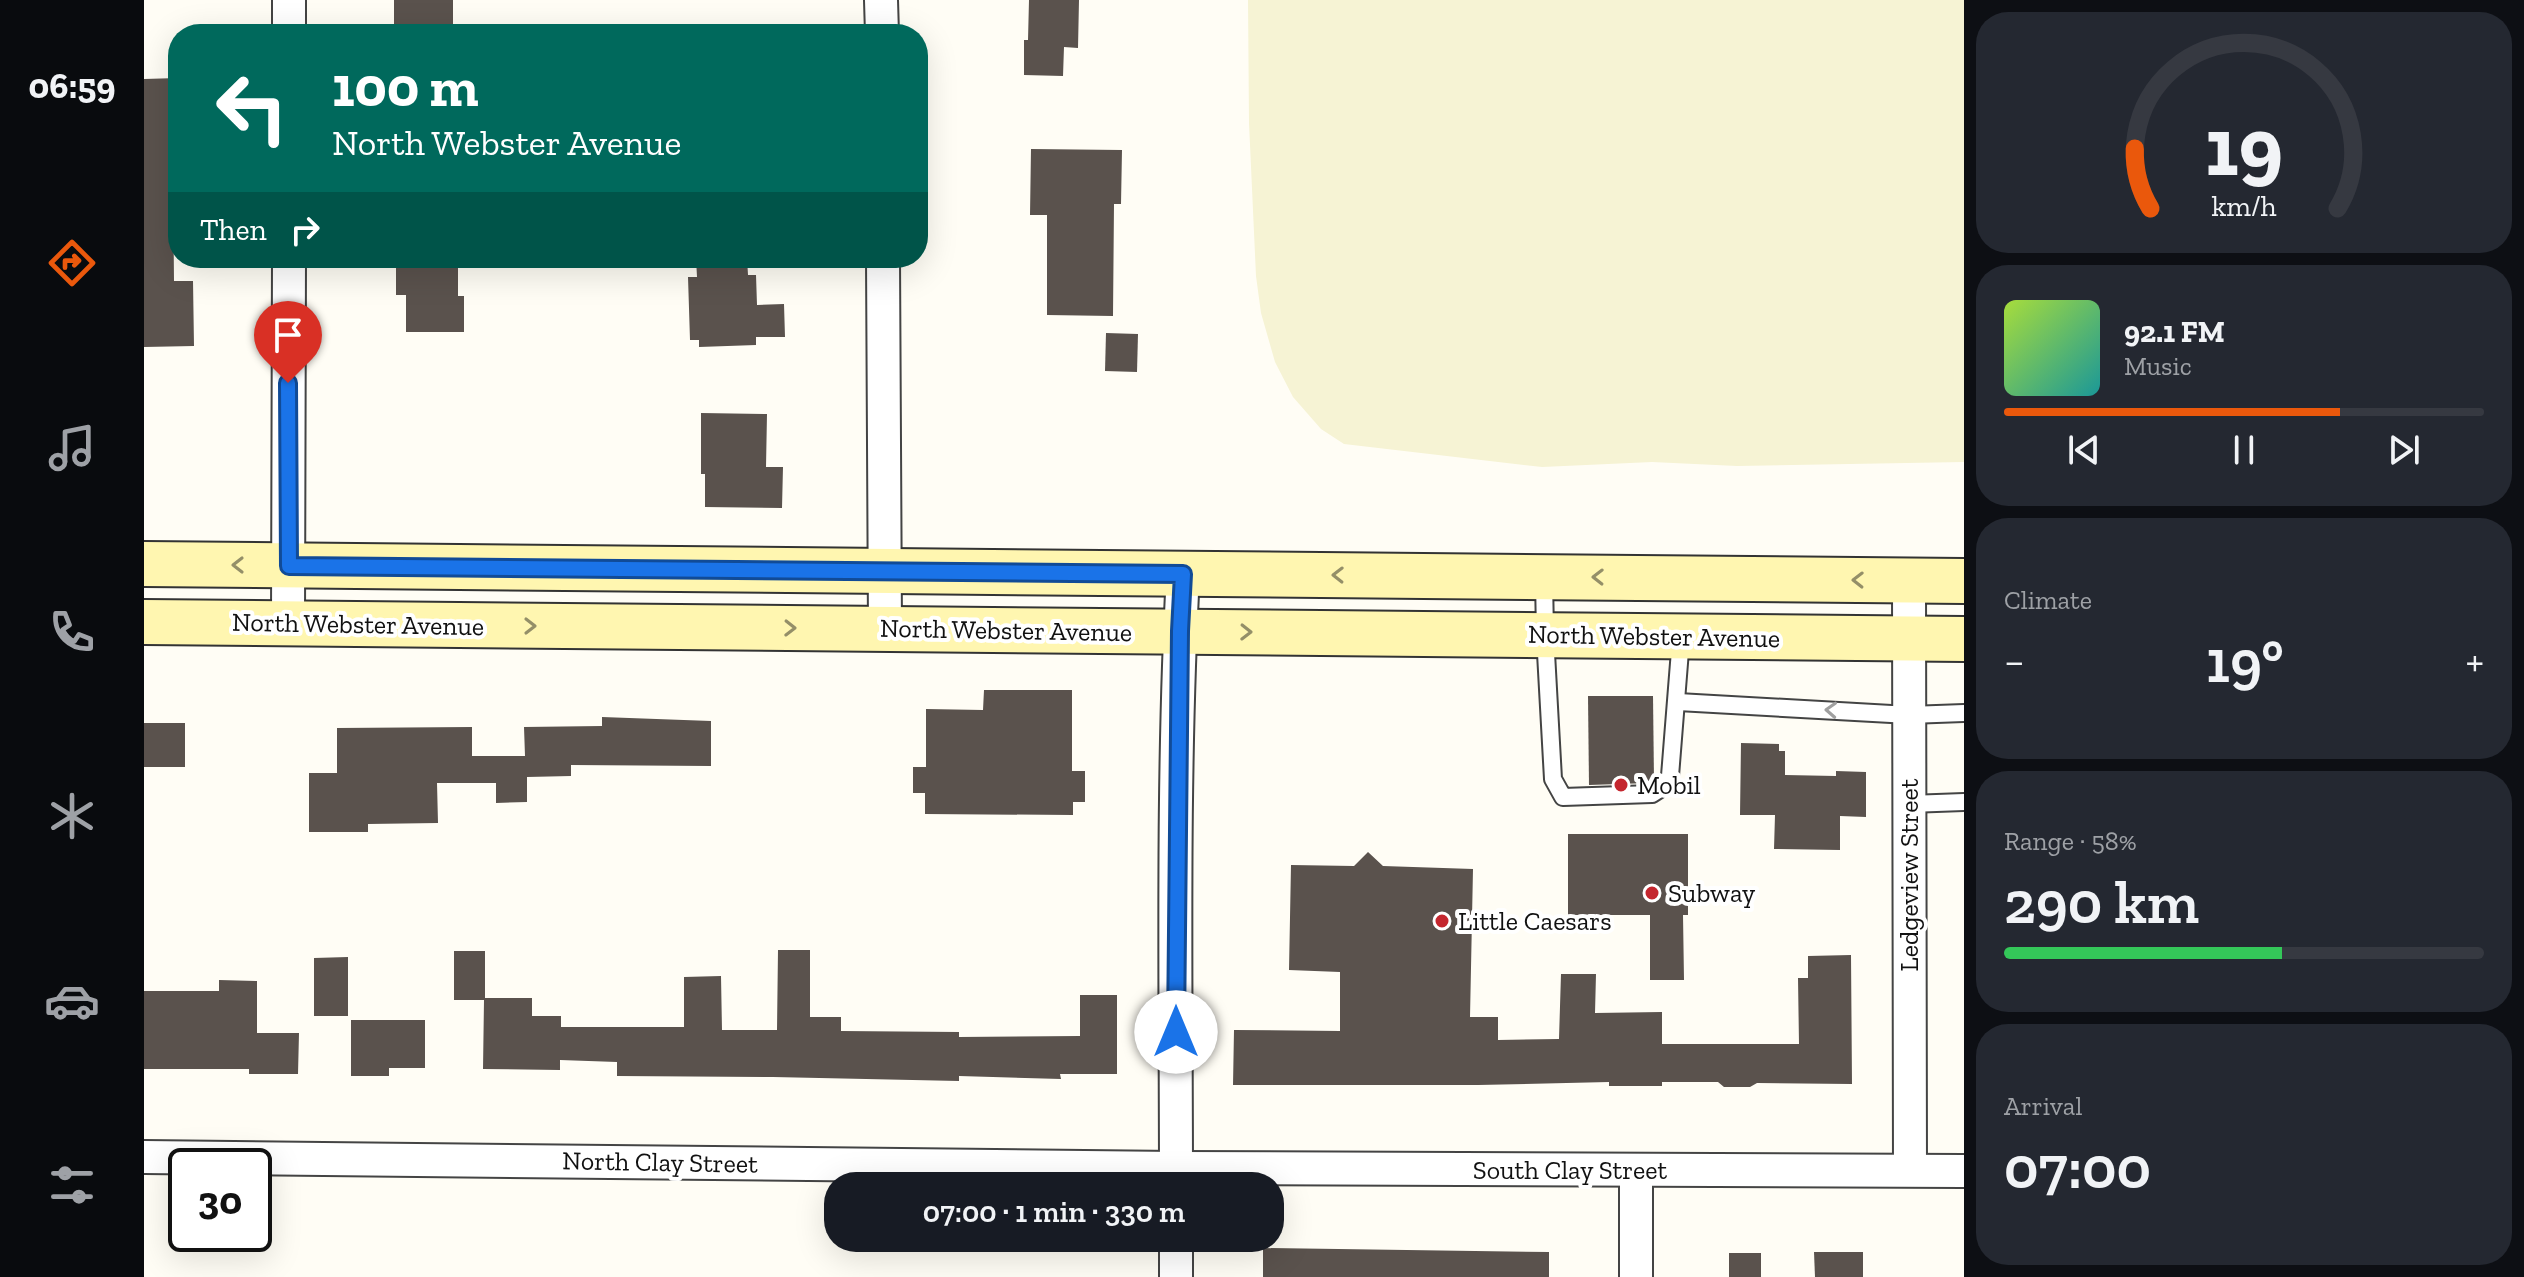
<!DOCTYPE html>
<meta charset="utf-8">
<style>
:root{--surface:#171b24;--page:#242831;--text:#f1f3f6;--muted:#9ea1a6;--line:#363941;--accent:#ea580c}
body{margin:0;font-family:"Zilla Slab",serif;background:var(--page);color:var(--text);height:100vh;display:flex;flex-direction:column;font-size:30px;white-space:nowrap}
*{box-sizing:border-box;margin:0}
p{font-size:26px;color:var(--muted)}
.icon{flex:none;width:44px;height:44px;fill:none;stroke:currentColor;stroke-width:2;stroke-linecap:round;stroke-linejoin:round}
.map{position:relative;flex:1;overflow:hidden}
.sheet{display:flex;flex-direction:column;gap:12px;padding:12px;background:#0d0f14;width:560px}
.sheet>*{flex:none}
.banner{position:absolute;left:24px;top:24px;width:760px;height:244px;border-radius:32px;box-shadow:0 8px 32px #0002;background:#00695c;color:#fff;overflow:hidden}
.speed{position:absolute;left:24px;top:1148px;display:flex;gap:16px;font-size:40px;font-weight:700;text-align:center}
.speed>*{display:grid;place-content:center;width:104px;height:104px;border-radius:50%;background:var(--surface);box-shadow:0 8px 32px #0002;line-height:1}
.speed .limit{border:4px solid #111;border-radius:12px;background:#fff;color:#111}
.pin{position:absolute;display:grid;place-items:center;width:68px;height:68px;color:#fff;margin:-82px -34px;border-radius:50% 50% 50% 0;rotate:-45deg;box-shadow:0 0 8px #0007}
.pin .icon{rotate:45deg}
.me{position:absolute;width:88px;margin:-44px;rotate:0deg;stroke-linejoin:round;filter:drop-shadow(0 0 6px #0008)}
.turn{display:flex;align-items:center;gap:28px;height:168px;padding:0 32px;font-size:36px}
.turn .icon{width:104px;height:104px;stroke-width:2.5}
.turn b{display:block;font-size:56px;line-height:68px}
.then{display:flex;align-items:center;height:76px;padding:0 32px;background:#0003;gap:16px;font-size:30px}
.big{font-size:60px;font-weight:600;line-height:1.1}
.sheet .card{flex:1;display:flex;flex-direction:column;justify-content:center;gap:12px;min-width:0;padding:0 28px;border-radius:32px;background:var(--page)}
.sheet .dial{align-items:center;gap:0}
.dial svg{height:208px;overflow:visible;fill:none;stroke:var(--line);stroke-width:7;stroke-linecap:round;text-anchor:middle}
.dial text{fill:var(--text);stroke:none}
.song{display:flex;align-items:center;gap:24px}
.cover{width:96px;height:96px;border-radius:12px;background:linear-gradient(135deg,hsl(80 70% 55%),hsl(180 70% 35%))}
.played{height:8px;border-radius:4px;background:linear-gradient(90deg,var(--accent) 70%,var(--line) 70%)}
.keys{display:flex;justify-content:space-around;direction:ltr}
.heat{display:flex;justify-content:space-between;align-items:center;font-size:44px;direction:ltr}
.charge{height:12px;border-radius:6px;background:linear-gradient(90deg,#34c759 58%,var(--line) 0)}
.trip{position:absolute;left:680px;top:1172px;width:460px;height:80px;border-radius:32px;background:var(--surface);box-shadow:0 8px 32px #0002;font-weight:600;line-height:80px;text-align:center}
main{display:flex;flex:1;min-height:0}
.menu{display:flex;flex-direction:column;width:144px;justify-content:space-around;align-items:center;background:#090b0e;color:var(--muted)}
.menu .icon{width:56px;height:56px}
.menu .selected{color:var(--accent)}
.menu b{font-size:36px;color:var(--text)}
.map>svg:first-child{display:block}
.farmland{fill:#f6f3d4}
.building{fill:#5a524d}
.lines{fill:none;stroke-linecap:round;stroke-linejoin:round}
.service-casing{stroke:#444;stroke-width:20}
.minor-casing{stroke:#444;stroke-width:36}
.secondary-casing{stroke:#333;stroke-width:48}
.service{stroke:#fff;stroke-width:16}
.minor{stroke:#fff;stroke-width:32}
.secondary{stroke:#fff6b0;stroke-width:44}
.oneway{stroke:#948f68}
.oneway2{stroke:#a0a0a0}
.route-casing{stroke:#114b97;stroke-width:20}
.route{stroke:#1a73e8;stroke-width:14}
.poi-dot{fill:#c4262e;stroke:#fff;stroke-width:3}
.labels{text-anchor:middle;stroke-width:8;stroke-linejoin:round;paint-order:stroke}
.street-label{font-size:26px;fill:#111;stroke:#fff}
.poi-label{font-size:26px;fill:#111;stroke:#fff;text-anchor:start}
</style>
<main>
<nav class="menu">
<b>06:59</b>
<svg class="icon selected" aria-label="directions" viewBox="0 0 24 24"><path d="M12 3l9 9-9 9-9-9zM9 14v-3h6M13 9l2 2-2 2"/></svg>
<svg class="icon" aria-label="music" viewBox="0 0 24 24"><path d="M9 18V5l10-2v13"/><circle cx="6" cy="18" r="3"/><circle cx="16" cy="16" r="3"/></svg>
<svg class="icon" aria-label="phone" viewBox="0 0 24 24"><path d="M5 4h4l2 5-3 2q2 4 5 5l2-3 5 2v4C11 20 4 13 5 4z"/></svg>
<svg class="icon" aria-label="climate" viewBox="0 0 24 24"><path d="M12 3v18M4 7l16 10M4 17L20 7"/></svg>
<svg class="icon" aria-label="car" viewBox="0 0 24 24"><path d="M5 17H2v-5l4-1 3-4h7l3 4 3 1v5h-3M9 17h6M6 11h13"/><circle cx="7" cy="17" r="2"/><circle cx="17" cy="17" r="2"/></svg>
<svg class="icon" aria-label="filters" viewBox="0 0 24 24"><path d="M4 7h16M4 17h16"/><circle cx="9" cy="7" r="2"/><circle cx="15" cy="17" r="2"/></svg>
</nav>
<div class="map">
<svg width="1820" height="1277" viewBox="0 0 1820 1277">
<rect width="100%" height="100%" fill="#fffdf5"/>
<path class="farmland" d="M 1104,0 L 1820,0 L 1820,462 L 1593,466 L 1508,462 L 1398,467 L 1200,444 L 1177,429 L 1149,397 L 1131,362 L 1117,313 L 1112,276 L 1105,123 Z"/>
<g class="building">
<path d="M 250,0 L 309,0 L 309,27 L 250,26 Z"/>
<path d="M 885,0 L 935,0 L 934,48 L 920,47 L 919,76 L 880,75 L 880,40 L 884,40 Z"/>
<path d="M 34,78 L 34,180 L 29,180 L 30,281 L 49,281 L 50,346 L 0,347 L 0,79 Z"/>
<path d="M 887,149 L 978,150 L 977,204 L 970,204 L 969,316 L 903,315 L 903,215 L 886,215 Z"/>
<path d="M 252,258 L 314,258 L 314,296 L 320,296 L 320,332 L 262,332 L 262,295 L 252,295 Z"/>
<path d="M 552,258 L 603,258 L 604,275 L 612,275 L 613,305 L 640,304 L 641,337 L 612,337 L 612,345 L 555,347 L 555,340 L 546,340 L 544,277 L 553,277 Z"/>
<path d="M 962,333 L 994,334 L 993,372 L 961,371 Z"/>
<path d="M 557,413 L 623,414 L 622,467 L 639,467 L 638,508 L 561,507 L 561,474 L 557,474 Z"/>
<path d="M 840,690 L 928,690 L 928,771 L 941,771 L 941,802 L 929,802 L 929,815 L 781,814 L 781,793 L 769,793 L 769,767 L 782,767 L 782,709 L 839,710 Z"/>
<path d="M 1444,696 L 1509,696 L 1510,780 L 1505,783 L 1445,785 Z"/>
<path d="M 458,717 L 567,721 L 567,766 L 427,765 L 427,776 L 383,777 L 383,802 L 352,803 L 352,783 L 293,783 L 294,823 L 224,824 L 224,832 L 165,832 L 165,773 L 193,773 L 193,728 L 328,727 L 328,756 L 381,756 L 380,727 L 458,726 Z"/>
<rect x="0" y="723" width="41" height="44"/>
<path d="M 1597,743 L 1635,744 L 1635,751 L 1641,751 L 1641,775 L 1692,776 L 1692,771 L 1722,772 L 1722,817 L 1696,816 L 1696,850 L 1630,849 L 1631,815 L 1596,815 Z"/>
<path d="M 1424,834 L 1544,834 L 1544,915 L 1539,915 L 1540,980 L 1506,980 L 1506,915 L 1424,915 Z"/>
<path d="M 1224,852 L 1239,866 L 1329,869 L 1326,1017 L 1354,1017 L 1354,1040 L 1415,1039 L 1417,974 L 1452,974 L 1451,1013 L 1518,1012 L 1518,1044 L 1655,1044 L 1654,978 L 1664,978 L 1664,956 L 1707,955 L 1708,1084 L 1613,1083 L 1606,1087 L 1580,1087 L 1574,1082 L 1518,1082 L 1518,1086 L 1465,1086 L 1465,1082 L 1334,1085 L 1089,1085 L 1090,1030 L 1196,1031 L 1196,972 L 1145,970 L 1147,865 L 1210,866 Z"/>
<path d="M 634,950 L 666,950 L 666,1017 L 697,1017 L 697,1031 L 815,1032 L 815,1037 L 936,1036 L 936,995 L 973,995 L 973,1074 L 916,1074 L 917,1079 L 815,1076 L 815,1081 L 629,1077 L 473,1076 L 473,1062 L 416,1060 L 416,1070 L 339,1069 L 340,1000 L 310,1000 L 310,951 L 341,951 L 341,998 L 388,998 L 388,1016 L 417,1016 L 417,1027 L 540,1027 L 540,977 L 577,976 L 578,1030 L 633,1030 Z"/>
<path d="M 204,957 L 204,1016 L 170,1016 L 170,958 Z"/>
<path d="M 75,980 L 113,981 L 113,1033 L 155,1033 L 154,1074 L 105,1074 L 105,1069 L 0,1069 L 0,991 L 75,991 Z"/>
<path d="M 207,1020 L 281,1020 L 281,1068 L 245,1068 L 245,1076 L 207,1076 Z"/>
<path d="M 1119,1248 L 1405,1252 L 1405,1277 L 1119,1277 Z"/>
<path d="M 1670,1252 L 1719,1252 L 1719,1277 L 1671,1277 Z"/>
<rect x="1585" y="1253" width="32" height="24"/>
</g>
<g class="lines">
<defs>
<g id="service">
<path d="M 1400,578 L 1401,635 L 1409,779 L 1419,797 L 1508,794 L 1522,785 L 1526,776 L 1537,638"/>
<path d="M 1534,702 L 1765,715 L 1820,713"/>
<path d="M 1765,804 L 1820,802"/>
</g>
<g id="minor">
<path d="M 737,0 L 738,34"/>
<path d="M 145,34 L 145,0"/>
<path d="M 739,258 L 741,628"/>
<path d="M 1765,580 L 1766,1170"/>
<path d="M 144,624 L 145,258"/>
<path d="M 0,1157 L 1032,1168 L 1820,1171"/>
<path d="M 1032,1186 C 1032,982 1028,777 1039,574"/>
<path d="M 1032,1277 L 1032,1238"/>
<path d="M 1492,1277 L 1492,1170"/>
</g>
<g id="secondary">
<path d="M 0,564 L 1820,581"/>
<path d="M 0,622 L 1820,639"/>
</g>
</defs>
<use href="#service" class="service-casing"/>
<use href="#minor" class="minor-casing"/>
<use href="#secondary" class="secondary-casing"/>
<use href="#service" class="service"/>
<use href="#minor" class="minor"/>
<use href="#secondary" class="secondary"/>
</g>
<defs><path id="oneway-chevron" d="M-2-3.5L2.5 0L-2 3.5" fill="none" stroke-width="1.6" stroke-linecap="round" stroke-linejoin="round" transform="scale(2)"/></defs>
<g class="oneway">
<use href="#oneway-chevron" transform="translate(94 565) rotate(-180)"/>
<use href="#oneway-chevron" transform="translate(1194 575) rotate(-179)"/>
<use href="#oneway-chevron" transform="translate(1454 577) rotate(-179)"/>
<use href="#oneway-chevron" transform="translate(1714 580) rotate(-179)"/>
<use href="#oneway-chevron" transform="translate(386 626)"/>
<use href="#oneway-chevron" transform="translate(646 628) rotate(1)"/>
<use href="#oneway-chevron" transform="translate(1102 632) rotate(1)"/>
</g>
<use class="oneway2" href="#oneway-chevron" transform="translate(1687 710) rotate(-177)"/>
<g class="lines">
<defs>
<path id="route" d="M 144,383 L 145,566 L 1039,574 L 1036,631 L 1032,1032"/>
</defs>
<use href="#route" class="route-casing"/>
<use href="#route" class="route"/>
</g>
<g class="poi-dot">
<circle cx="1477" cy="785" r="8"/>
<circle cx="1508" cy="893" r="8"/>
<circle cx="1298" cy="921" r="8"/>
</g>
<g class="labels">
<g class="street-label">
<text transform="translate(214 624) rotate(1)" y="9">North Webster Avenue</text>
<text transform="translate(862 630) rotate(1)" y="9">North Webster Avenue</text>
<text transform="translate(1510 636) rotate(1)" y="9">North Webster Avenue</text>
<text transform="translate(1765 875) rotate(-90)" y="9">Ledgeview Street</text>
<text transform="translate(516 1162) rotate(1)" y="9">North Clay Street</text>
<text x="1426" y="1179">South Clay Street</text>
</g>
<g class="poi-label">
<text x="1493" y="794">Mobil</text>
<text x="1524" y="902">Subway</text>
<text x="1314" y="930">Little Caesars</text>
</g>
</g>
</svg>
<div class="speed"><div class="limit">30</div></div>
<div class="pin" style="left:144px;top:383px;background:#d93025"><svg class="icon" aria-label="arrive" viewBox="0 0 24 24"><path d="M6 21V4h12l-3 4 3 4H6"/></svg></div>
<svg class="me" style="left:1032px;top:1032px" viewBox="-20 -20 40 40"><circle r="19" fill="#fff"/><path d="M0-13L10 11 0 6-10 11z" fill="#1a73e8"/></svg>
<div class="trip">07:00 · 1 min · 330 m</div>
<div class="banner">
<div class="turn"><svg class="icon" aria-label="left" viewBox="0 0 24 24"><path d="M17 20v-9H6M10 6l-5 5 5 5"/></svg><div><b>100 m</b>North Webster Avenue</div></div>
<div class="then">Then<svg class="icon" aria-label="right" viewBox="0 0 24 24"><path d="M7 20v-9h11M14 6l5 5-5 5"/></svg></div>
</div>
</div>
<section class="sheet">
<div class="card dial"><svg viewBox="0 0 100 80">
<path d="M14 69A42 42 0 1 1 86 69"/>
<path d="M14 69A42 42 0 0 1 8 46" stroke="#ea580c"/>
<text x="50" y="56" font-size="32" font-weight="700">19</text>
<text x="50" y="72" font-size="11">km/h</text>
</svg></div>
<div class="card">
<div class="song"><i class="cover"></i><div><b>92.1 FM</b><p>Music</p></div></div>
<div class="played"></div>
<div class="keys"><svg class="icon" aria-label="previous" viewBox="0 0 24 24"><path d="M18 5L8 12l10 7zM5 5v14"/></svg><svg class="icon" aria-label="pause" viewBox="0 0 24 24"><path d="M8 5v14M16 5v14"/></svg><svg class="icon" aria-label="next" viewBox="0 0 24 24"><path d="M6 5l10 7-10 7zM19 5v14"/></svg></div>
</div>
<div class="card"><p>Climate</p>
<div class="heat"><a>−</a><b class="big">19°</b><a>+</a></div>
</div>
<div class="card"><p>Range · 58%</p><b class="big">290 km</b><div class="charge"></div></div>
<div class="card"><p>Arrival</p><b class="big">07:00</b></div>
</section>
</main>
